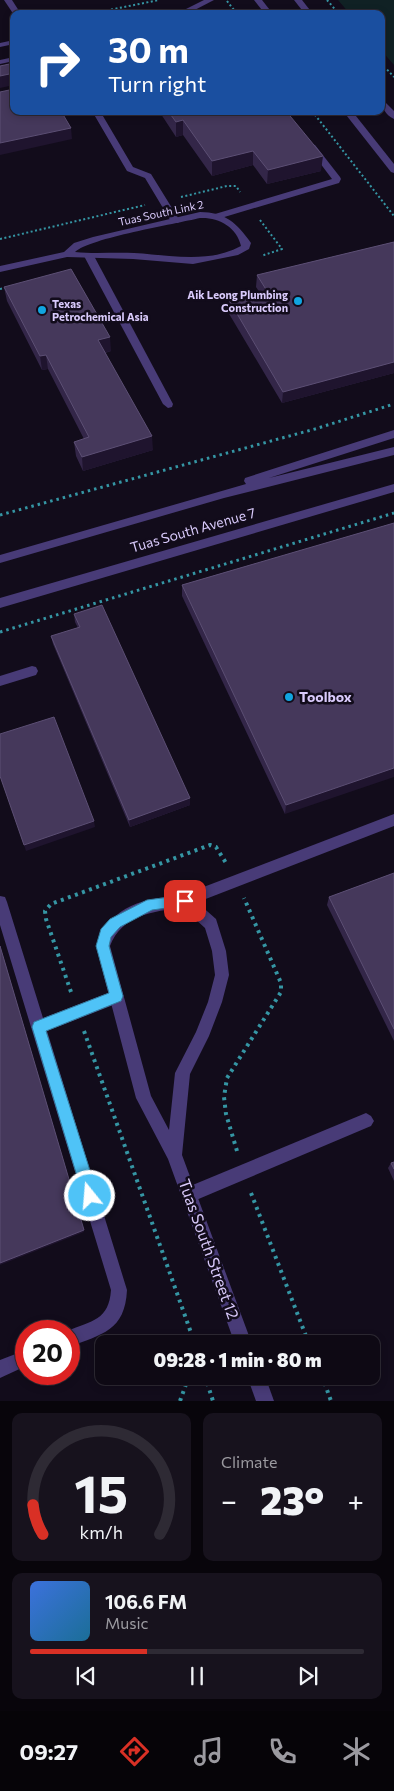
<!DOCTYPE html>
<meta charset="utf-8">
<style>
:root{--surface:#0e0914;--page:#17121d;--text:#f1f3f6;--muted:#9b9aa0;--line:#2e2a34;--accent:#d93025}
body{margin:0;font-family:Commissioner,sans-serif;background:var(--page);color:var(--text);height:100vh;display:flex;flex-direction:column;font-size:19px;white-space:nowrap}
*{box-sizing:border-box;margin:0}
p{font-size:16px;color:var(--muted)}
.icon{flex:none;width:28px;height:28px;fill:none;stroke:currentColor;stroke-width:2;stroke-linecap:round;stroke-linejoin:round}
.map{position:relative;height:1401px;overflow:hidden}
.panel{display:flex;flex-direction:column;gap:12px;padding:12px;background:#08050b;flex:1}
.panel>*{flex:none}
.guide{position:absolute;left:10px;top:10px;width:375px;height:105px;border-radius:10px;box-shadow:0 2px 8px #0003,0 0 0 1px var(--line);background:#1a4fa0;color:#fff;overflow:hidden}
.speed{position:absolute;left:15px;top:1320px;display:flex;gap:10px;font-size:25px;font-weight:700;text-align:center}
.speed>*{display:grid;place-content:center;width:65px;height:65px;border-radius:50%;background:var(--surface);box-shadow:0 2px 8px #0003,0 0 0 1px var(--line);line-height:1}
.speed .limit{border:8px solid #d22;background:#fff;color:#111}
.pin{position:absolute;display:grid;place-items:center;width:42px;height:42px;color:#fff;margin:-21px;border-radius:10px;box-shadow:0 2px 8px #0006}
.me{position:absolute;width:55px;margin:-28px;rotate:343deg;stroke-linejoin:round;filter:drop-shadow(0 0 4px #0008)}
.turn{display:flex;align-items:center;gap:18px;height:105px;padding:0 15px;font-size:22px}
.turn .icon{width:65px;height:65px;stroke-width:2.5}
.turn b{display:block;font-size:35px;line-height:42px}
.big{font-size:38px;font-weight:800;line-height:1.1}
.panel .tile{flex:1;display:flex;flex-direction:column;justify-content:center;gap:8px;min-width:0;padding:0 18px;border-radius:10px;background:var(--page)}
.panel .dial{align-items:center;gap:0}
.dial svg{height:130px;overflow:visible;fill:none;stroke:var(--line);stroke-width:7;stroke-linecap:round;text-anchor:middle}
.dial text{fill:var(--text);stroke:none}
.song{display:flex;align-items:center;gap:15px}
.cover{width:60px;height:60px;border-radius:8px;background:linear-gradient(135deg,hsl(220 70% 55%),hsl(200 70% 35%))}
.played{height:5px;border-radius:2px;background:linear-gradient(90deg,var(--accent) 35%,var(--line) 35%)}
.keys{display:flex;justify-content:space-around;direction:ltr}
.heat{display:flex;justify-content:space-between;align-items:center;font-size:28px;direction:ltr}
.panel .tiles{flex:1;display:grid;gap:12px;grid-template-columns:1fr 1fr}
.tile:last-child{grid-column:span 2}
.trip{position:absolute;left:95px;top:1335px;width:285px;height:50px;border-radius:10px;background:var(--surface);box-shadow:0 2px 8px #0003,0 0 0 1px var(--line);font-weight:800;line-height:50px;text-align:center}
.menu{display:flex;height:80px;justify-content:space-around;align-items:center;background:#060408;color:var(--muted)}
.menu .icon{width:35px;height:35px}
.menu .active{color:var(--accent)}
.menu b{font-size:22px;color:var(--text)}
.map>svg:first-child{display:block}
.green{fill:#102124}
.lines{fill:none;stroke-linecap:round;stroke-linejoin:round}
.path-far2{stroke:#3596a4;stroke-width:2;stroke-dasharray:2 2.5;stroke-linecap:butt}
.path-far1{stroke:#3596a4;stroke-width:3;stroke-dasharray:2.5 4;stroke-linecap:butt}
.path{stroke:#3596a4;stroke-width:4;stroke-dasharray:3 4.5;stroke-linecap:butt}
.service{fill:#483b77;fill-rule:evenodd}
.minor{fill:#483b77;fill-rule:evenodd}
.tertiary{fill:#483b77;fill-rule:evenodd}
.wall{fill:#332648}
.shaded-wall{fill:#1f142e}
.building{fill:#45385b;stroke:#5c4f74}
.route{fill:#4fc3f7;stroke:#337fa1}
.poi-dot{fill:#11a5e0;stroke:#120c1b;stroke-width:2}
.labels{text-anchor:middle;stroke-width:5;stroke-linejoin:round;paint-order:stroke}
.far-street-label{font-size:11px;fill:#d9cafb;stroke:#120c1b}
.far-poi-label{font-size:11px;font-weight:bold;fill:#d9cafb;stroke:#120c1b;text-anchor:end}
.street-label{font-size:14px;fill:#d9cafb;stroke:#120c1b}
.poi-label{font-size:14px;font-weight:bold;fill:#d9cafb;stroke:#120c1b;text-anchor:start}
.near-street-label{font-size:16px;fill:#d9cafb;stroke:#120c1b}
</style>
<div class="map">
<svg width="394" height="1401" viewBox="0 0 394 1401">
<rect width="100%" height="100%" fill="#120c1b"/>
<path class="green" d="M 338,0 L 394,0 L 394,65 L 381,50 L 381,14 L 350,14 Z"/>
<g class="lines">
<g class="path-far2">
<path d="M 327,0 L 339,14"/>
<path d="M 227,1 L 237,14"/>
<path d="M 89,14 L 159,0"/>
<path d="M 381,63 L 394,77"/>
<path d="M 312,111 L 394,216"/>
<path d="M 181,197 L 227,186 L 236,186 L 240,192"/>
<path d="M 260,220 L 282,249 L 261,256"/>
<path d="M 0,239 L 145,205"/>
<path d="M 0,289 L 8,287"/>
</g>
<g class="path-far1">
<path d="M 0,515 L 315,429 L 394,404"/>
<path d="M 0,632 L 394,513"/>
</g>
<g class="path">
<path d="M 71,992 L 46,919 L 45,911 L 51,904 L 210,845 L 216,847 L 226,863"/>
<path d="M 84,1031 L 195,1344"/>
<path d="M 237,1151 L 226,1114 L 224,1097 L 227,1078 L 281,992 L 281,983 L 244,898"/>
<path d="M 251,1193 L 309,1344"/>
<path d="M 205,1376 L 213,1401"/>
<path d="M 322,1376 L 331,1401"/>
<path d="M 180,1401 L 189,1376"/>
</g>
<g class="service">
<path d="M 4,0 L 12,0 L 21,14 L 14,15 Z"/>
<path d="M 92,111 L 100,111 L 133,167 L 151,174 L 180,221 L 178,223 L 172,223 L 145,178 L 127,171 Z"/>
<path d="M 312,144 L 315,145 L 340,177 L 341,179 L 339,183 L 221,218 L 215,218 L 215,214 L 332,179 L 308,147 Z"/>
<path d="M 89,253 L 94,256 L 173,404 L 172,407 L 168,408 L 163,404 L 84,256 Z"/>
<path d="M 32,666 L 36,667 L 38,671 L 36,675 L 0,686 L 0,676 Z"/>
<path d="M 394,814 L 394,826 L 185,907 L 180,906 L 178,901 L 180,896 Z"/>
<path d="M 0,896 L 5,897 L 7,902 L 43,1018 L 116,990 L 121,992 L 123,997 L 121,1002 L 47,1031 L 127,1290 C 125,1331 102,1334 69,1347 L 67,1331 C 92,1321 109,1320 111,1290 L 0,925 Z"/>
<path d="M 366,1113 L 371,1116 L 374,1121 L 371,1126 L 189,1203 L 183,1201 L 181,1195 L 183,1189 Z"/>
<path d="M 26,1350 L 26,1366 L 0,1378 L 0,1360 Z"/>
</g>
<g class="minor">
<path d="M 204,0 L 214,0 L 187,14 L 176,14 Z"/>
<path d="M 14,40 L 14,44 L 0,47 L 0,43 Z"/>
<path d="M 14,57 L 14,61 L 0,64 L 0,60 Z"/>
<path d="M 200,212 C 225,212 237,223 251,243 L 249,249 L 238,255 L 193,264 L 133,259 L 67,257 L 0,272 L 0,266 L 64,252 L 74,243 L 93,237 ZM 200,218 C 218,217 237,227 241,246 C 208,264 170,255 134,253 C 114,252 95,254 75,252 C 90,238 175,224 200,218 Z"/>
<path d="M 185,895 L 190,896 L 216,919 L 226,951 L 229,975 L 222,1002 L 209,1036 L 190,1074 L 182,1155 L 252,1344 L 235,1344 L 168,1159 L 136,1098 L 96,946 C 113,903 143,899 185,895 ZM 183,908 L 205,928 L 212,951 L 215,975 L 208,1002 L 196,1032 L 175,1073 L 169,1130 L 151,1096 L 110,946 C 122,915 153,911 183,908 Z"/>
<path d="M 247,1376 L 265,1376 L 274,1401 L 256,1401 Z"/>
</g>
<g class="tertiary">
<path d="M 254,0 L 262,0 L 273,14 L 265,14 Z"/>
<path d="M 294,0 L 302,0 L 313,14 L 305,14 Z"/>
<path d="M 381,98 L 394,111 L 394,119 C 385,115 381,106 381,98 Z"/>
<path d="M 343,111 L 352,111 L 394,164 L 394,173 L 391,172 Z"/>
<path d="M 394,430 L 394,438 L 269,478 L 394,447 L 394,455 L 224,498 L 0,563 L 0,555 L 246,484 L 244,481 L 245,478 Z"/>
<path d="M 394,484 L 394,492 L 0,608 L 0,598 Z"/>
</g>
</g>
<g class="wall">
<path d="M 159,111 L 286,111 L 321,171 L 267,184 L 253,165 L 212,176 L 183,135 L 176,137 Z"/>
<path d="M 394,242 L 394,373 L 282,403 L 228,312 L 229,300 L 260,293 L 256,287 L 257,275 Z"/>
<path d="M 4,287 L 111,351 L 105,353 L 153,450 L 83,471 L 76,456 L 74,442 L 84,439 L 48,369 L 42,370 L 7,301 Z"/>
<path d="M 394,523 L 285,814 L 182,596 L 182,585 Z"/>
<path d="M 74,614 L 190,805 L 130,827 L 53,644 L 51,636 L 78,628 L 75,622 Z"/>
<path d="M 394,873 L 394,1041 L 327,905 L 329,897 Z"/>
<path d="M 394,1162 L 394,1181 L 388,1168 L 391,1163 Z"/>
</g>
<g class="shaded-wall">
<path d="M 14,73 L 14,85 L 0,88 L 0,76 Z"/>
<path d="M 183,120 L 183,135 L 176,137 L 176,122 Z"/>
<path d="M 71,128 L 72,139 L 0,155 L 0,143 Z"/>
<path d="M 253,151 L 253,165 L 212,176 L 212,161 Z"/>
<path d="M 323,156 L 321,171 L 267,184 L 268,170 Z"/>
<path d="M 110,337 L 111,351 L 99,354 L 98,340 Z"/>
<path d="M 46,355 L 48,369 L 42,370 L 40,356 Z"/>
<path d="M 394,362 L 394,373 L 282,403 L 283,392 Z"/>
<path d="M 152,436 L 153,450 L 83,471 L 82,457 Z"/>
<path d="M 394,768 L 394,777 L 285,814 L 286,805 Z"/>
<path d="M 190,798 L 190,805 L 130,827 L 129,820 Z"/>
<path d="M 94,821 L 95,827 L 26,851 L 24,845 Z"/>
<path d="M 0,945 L 84,1232 L 0,1265 Z"/>
</g>
<g class="building">
<path d="M 14,63 L 14,73 L 0,76 L 0,66 Z"/>
<path d="M 14,89 L 14,111 L 61,111 L 71,128 L 0,143 L 0,92 Z"/>
<path d="M 168,111 L 286,111 L 323,156 L 268,170 L 253,151 L 212,161 L 183,120 L 176,122 Z"/>
<path d="M 394,242 L 394,362 L 283,392 L 229,300 L 267,291 L 257,275 Z"/>
<path d="M 71,269 L 110,337 L 98,340 L 152,436 L 82,457 L 74,442 L 89,437 L 46,355 L 40,356 L 4,287 Z"/>
<path d="M 394,523 L 394,768 L 286,805 L 182,585 Z"/>
<path d="M 102,605 L 190,798 L 129,820 L 51,636 L 80,627 L 74,614 Z"/>
<path d="M 54,717 L 94,821 L 24,845 L 0,776 L 0,734 Z"/>
<path d="M 394,873 L 394,1029 L 329,897 Z"/>
<path d="M 0,946 L 84,1230 L 0,1263 Z"/>
<path d="M 394,1162 L 394,1169 L 391,1163 Z"/>
</g>
<path class="route" d="M 185,895 L 189,897 L 191,901 L 189,905 L 152,910 L 120,927 L 111,937 L 109,946 L 123,996 L 121,1001 L 46,1031 L 98,1196 L 95,1201 L 90,1203 L 85,1201 L 83,1196 L 32,1027 L 34,1022 L 109,993 L 96,946 L 101,929 L 110,919 L 147,900 Z"/>
<g class="poi-dot">
<circle cx="298" cy="301" r="5"/>
<circle cx="42" cy="310" r="5"/>
<circle cx="289" cy="697" r="5"/>
</g>
<g class="labels">
<g class="far-street-label">
<text transform="translate(161 213) rotate(-12)" y="4">Tuas South Link 2</text>
</g>
<g class="far-poi-label">
<text x="288" y="299">Aik Leong Plumbing<tspan x="288" dy="13">Construction</tspan></text>
<text x="52" y="308" text-anchor="start">Texas<tspan x="52" dy="13">Petrochemical Asia</tspan></text>
</g>
<g class="street-label">
<text transform="translate(193 530) rotate(-16)" y="5">Tuas South Avenue 7</text>
</g>
<g class="poi-label">
<text x="299" y="702">Toolbox</text>
</g>
<g class="near-street-label">
<text transform="translate(209 1249) rotate(70)" y="6">Tuas South Street 12</text>
</g>
</g>
</svg>
<div class="speed"><div class="limit">20</div></div>
<div class="pin" style="left:185px;top:901px;background:#d93025"><svg class="icon" aria-label="arrive" viewBox="0 0 24 24"><path d="M6 21V4h12l-3 4 3 4H6"/></svg></div>
<svg class="me" style="left:90px;top:1196px" viewBox="-20 -20 40 40"><circle r="17" fill="#4fc3f7" stroke="#fff" stroke-width="3"/><path d="M0-11L8 9 0 5-8 9z" fill="#fff"/></svg>
<div class="trip">09:28 · 1 min · 80 m</div>
<div class="guide">
<div class="turn"><svg class="icon" aria-label="right" viewBox="0 0 24 24"><path d="M7 20v-9h11M14 6l5 5-5 5"/></svg><div><b>30 m</b>Turn right</div></div>
</div>
</div>
<section class="panel">
<div class="tiles">
<div class="tile dial"><svg viewBox="0 0 100 80">
<path d="M14 69A42 42 0 1 1 86 69"/>
<path d="M14 69A42 42 0 0 1 8 51" stroke="#d93025"/>
<text x="50" y="56" font-size="32" font-weight="700">15</text>
<text x="50" y="72" font-size="11">km/h</text>
</svg></div>
<div class="tile"><p>Climate</p>
<div class="heat"><a>−</a><b class="big">23°</b><a>+</a></div>
</div>
<div class="tile">
<div class="song"><i class="cover"></i><div><b>106.6 FM</b><p>Music</p></div></div>
<div class="played"></div>
<div class="keys"><svg class="icon" aria-label="previous" viewBox="0 0 24 24"><path d="M18 5L8 12l10 7zM5 5v14"/></svg><svg class="icon" aria-label="pause" viewBox="0 0 24 24"><path d="M8 5v14M16 5v14"/></svg><svg class="icon" aria-label="next" viewBox="0 0 24 24"><path d="M6 5l10 7-10 7zM19 5v14"/></svg></div>
</div>
</div>
</section>
<nav class="menu">
<b>09:27</b>
<svg class="icon active" aria-label="directions" viewBox="0 0 24 24"><path d="M12 3l9 9-9 9-9-9zM9 14v-3h6M13 9l2 2-2 2"/></svg>
<svg class="icon" aria-label="music" viewBox="0 0 24 24"><path d="M9 18V5l10-2v13"/><circle cx="6" cy="18" r="3"/><circle cx="16" cy="16" r="3"/></svg>
<svg class="icon" aria-label="phone" viewBox="0 0 24 24"><path d="M5 4h4l2 5-3 2q2 4 5 5l2-3 5 2v4C11 20 4 13 5 4z"/></svg>
<svg class="icon" aria-label="climate" viewBox="0 0 24 24"><path d="M12 3v18M4 7l16 10M4 17L20 7"/></svg>
</nav>
